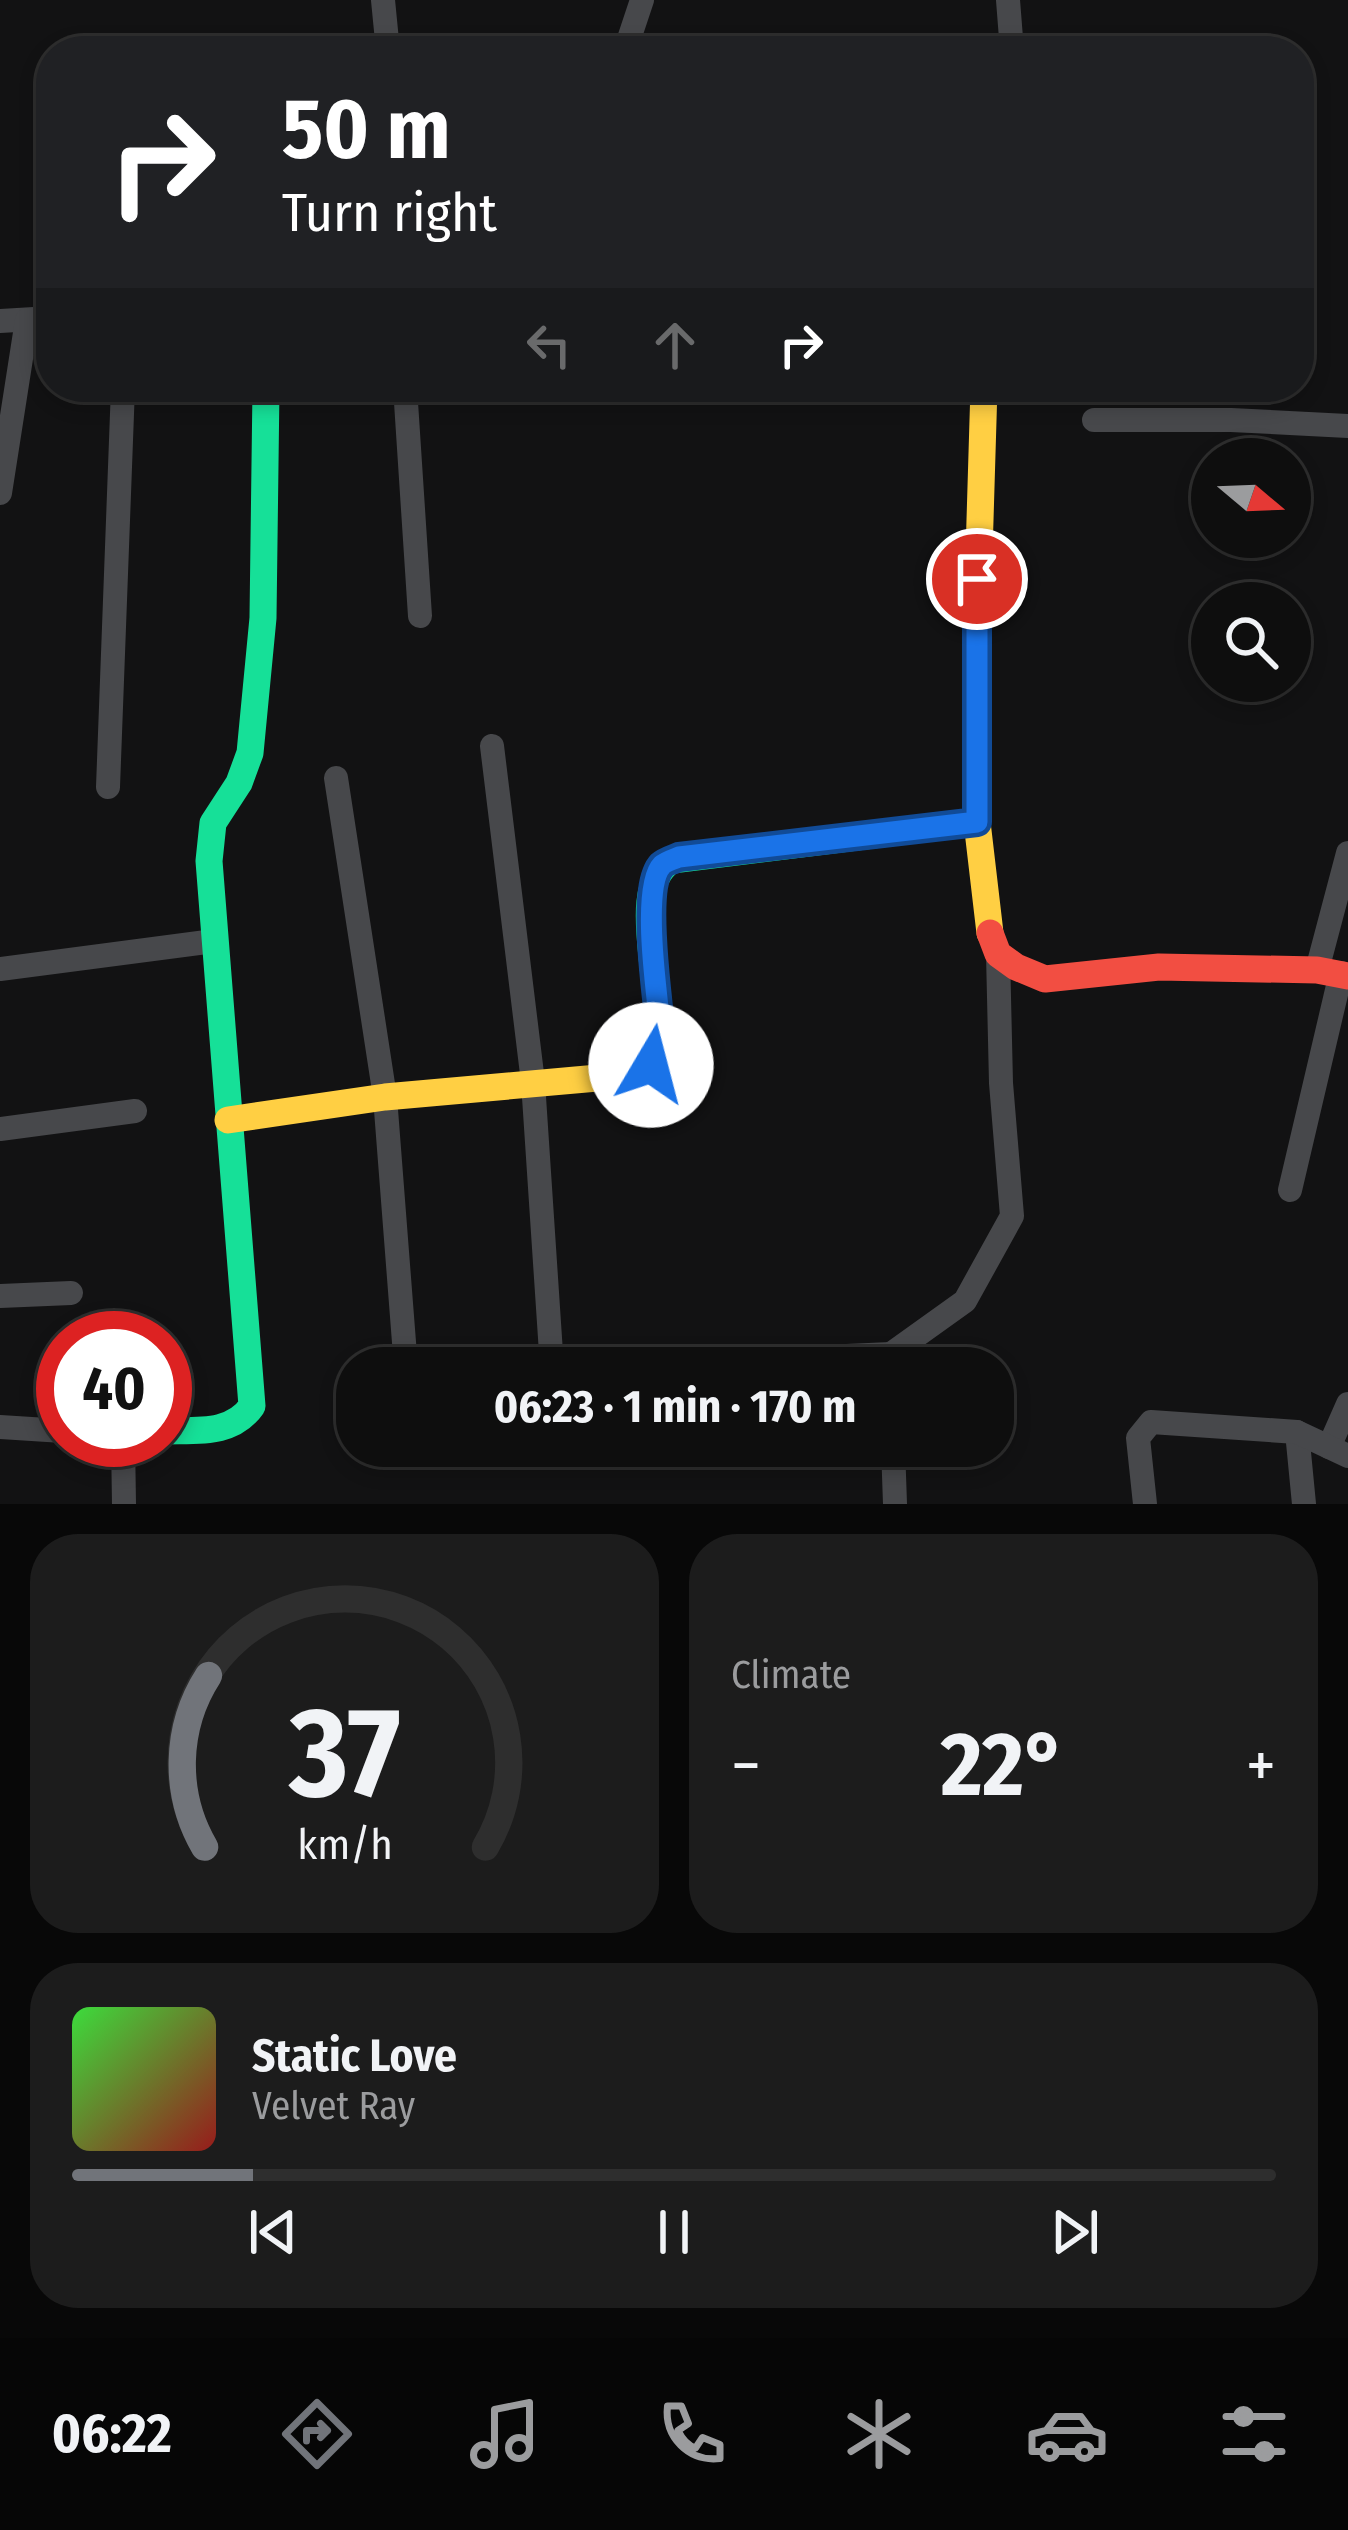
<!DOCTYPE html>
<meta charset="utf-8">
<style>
:root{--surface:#0e0e0e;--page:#1c1c1c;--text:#f1f3f6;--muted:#9b9c9e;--line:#2e2e2e;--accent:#71747a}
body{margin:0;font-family:"Fira Sans Condensed",sans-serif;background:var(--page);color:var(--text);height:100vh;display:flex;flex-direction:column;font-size:45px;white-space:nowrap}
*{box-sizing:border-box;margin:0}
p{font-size:39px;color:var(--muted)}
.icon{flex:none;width:66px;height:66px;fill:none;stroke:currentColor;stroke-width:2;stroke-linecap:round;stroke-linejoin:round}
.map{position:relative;height:1504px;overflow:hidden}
.details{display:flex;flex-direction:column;gap:30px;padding:30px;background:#080808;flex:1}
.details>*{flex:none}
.guide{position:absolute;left:36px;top:36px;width:1278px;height:366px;border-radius:48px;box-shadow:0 6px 18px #0003,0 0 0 3px var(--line);background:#202124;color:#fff;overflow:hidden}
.needle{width:78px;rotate:109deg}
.tools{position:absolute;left:1191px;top:438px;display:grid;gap:24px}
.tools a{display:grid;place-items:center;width:120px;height:120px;border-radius:50%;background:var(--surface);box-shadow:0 6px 18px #0003,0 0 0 3px var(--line);font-size:60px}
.speed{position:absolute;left:36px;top:1311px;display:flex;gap:24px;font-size:60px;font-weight:700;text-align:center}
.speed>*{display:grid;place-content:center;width:156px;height:156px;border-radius:50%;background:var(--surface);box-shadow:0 6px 18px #0003,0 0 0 3px var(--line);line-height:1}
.speed .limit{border:18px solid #d22;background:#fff;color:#111}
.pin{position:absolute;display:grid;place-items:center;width:102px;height:102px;color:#fff;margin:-51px;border:6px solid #fff;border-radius:50%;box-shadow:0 3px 12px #0007}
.me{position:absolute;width:132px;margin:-66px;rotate:8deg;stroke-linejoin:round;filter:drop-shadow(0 0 9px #0008)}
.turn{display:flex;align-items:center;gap:42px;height:252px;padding:0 48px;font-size:54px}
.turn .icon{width:156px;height:156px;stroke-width:2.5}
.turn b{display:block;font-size:84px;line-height:102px}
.lanes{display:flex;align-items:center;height:114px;padding:0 48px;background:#0003;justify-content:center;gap:60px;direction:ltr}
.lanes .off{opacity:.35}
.big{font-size:90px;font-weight:700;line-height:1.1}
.details .widget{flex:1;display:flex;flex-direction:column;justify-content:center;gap:18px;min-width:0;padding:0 42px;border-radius:48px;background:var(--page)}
.details .dial{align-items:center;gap:0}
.dial svg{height:312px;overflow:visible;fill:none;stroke:var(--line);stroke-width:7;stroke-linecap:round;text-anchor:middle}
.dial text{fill:var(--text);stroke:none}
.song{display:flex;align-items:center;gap:36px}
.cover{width:144px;height:144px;border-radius:18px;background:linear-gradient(135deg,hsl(120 70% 55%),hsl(0 70% 35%))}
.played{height:12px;border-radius:6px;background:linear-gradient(90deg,var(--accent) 15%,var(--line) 15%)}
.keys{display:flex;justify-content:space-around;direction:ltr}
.heat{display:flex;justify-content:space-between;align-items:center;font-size:66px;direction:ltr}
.details .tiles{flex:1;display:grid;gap:30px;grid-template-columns:1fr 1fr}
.widget:last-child{grid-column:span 2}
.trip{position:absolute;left:336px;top:1347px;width:678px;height:120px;border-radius:48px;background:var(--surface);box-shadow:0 6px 18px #0003,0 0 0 3px var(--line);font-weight:700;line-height:120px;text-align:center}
.tabs{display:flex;height:192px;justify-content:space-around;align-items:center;background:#060606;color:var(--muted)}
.tabs .icon{width:84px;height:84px}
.tabs .on{color:var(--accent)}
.tabs b{font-size:54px;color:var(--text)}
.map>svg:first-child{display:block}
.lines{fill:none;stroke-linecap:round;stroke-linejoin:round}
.street{stroke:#47484b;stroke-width:24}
.fast{stroke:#16e098;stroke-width:27}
.slow{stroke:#ffcf43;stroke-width:27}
.jam{stroke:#f24e42;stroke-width:27}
.route-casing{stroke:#114b97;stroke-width:30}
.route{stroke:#1a73e8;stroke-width:21}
</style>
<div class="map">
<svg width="1348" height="1504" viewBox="0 0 1348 1504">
<rect width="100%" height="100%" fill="#121213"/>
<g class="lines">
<g class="street">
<path d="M 383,0 L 388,51"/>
<path d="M 1008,0 L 1012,51"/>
<path d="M 603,51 L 627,45 L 642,0"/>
<path d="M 0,321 L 51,318"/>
<path d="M 405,387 L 420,616"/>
<path d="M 1094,420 L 1231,420 L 1348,426"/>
<path d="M 0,493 L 27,320"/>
<path d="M 492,746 L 533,1082 L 552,1368"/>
<path d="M 336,778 L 385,1097 L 406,1368"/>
<path d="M 108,787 L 123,387"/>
<path d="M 0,969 L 214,941"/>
<path d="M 1317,970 L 1348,853"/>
<path d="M 0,1129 L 135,1111"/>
<path d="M 1290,1190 L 1341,973"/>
<path d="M 0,1296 L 71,1293"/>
<path d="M 756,1360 L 891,1354"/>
<path d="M 891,1368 L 891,1354 L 965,1301 L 1012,1216 L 1001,1083 L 998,954"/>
<path d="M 0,1427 L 63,1431"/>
<path d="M 1297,1432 L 1304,1504"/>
<path d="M 123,1440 L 124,1504"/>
<path d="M 893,1446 L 895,1504"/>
<path d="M 1329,1447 L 1348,1404"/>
<path d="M 1145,1504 L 1138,1438 L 1151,1422 L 1297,1432 L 1348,1456"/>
</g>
<g class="fast">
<path d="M 653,967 C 650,934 640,880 672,860 L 977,822"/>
<path d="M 165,1431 C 197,1430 232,1435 252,1406 L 209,861 L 213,823 L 239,783 L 250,753 L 263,618 L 266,387"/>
</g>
<g class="slow">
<path d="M 984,387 L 976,653 L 977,822 L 990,933"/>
<path d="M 228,1120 L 385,1097 L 620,1076 L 651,1065 L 663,1051 L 653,967"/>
</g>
<path class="jam" d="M 990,933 L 998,954 L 1016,967 L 1045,979 L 1159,967 L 1317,970 L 1348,976"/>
</g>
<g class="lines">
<defs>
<path id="route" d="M 651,1065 L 663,1051 C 660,1016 639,889 662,865 C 665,862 674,859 679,857 L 977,822 L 977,579"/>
</defs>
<use href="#route" class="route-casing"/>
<use href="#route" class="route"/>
</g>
</svg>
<div class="tools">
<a><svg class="needle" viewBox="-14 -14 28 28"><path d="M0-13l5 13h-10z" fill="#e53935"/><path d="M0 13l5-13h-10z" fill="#9b9c9e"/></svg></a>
<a><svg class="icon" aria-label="search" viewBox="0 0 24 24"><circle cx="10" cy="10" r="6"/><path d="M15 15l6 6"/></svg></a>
</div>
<div class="speed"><div class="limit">40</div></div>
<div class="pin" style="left:977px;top:579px;background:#d93025"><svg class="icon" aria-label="arrive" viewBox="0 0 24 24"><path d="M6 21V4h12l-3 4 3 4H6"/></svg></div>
<svg class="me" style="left:651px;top:1065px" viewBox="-20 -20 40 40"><circle r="19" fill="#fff"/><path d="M0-13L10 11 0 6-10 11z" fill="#1a73e8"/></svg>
<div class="trip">06:23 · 1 min · 170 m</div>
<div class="guide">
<div class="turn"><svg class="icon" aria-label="right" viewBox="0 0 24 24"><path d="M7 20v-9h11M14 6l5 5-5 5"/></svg><div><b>50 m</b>Turn right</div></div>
<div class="lanes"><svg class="icon off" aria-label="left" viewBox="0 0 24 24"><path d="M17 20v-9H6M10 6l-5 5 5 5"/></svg><svg class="icon off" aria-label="ahead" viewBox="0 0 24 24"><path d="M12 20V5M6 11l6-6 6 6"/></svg><svg class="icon" aria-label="right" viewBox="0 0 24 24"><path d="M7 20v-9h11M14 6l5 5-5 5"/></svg></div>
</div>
</div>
<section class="details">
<div class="tiles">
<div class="widget dial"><svg viewBox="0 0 100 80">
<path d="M14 69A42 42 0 1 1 86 69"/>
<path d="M14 69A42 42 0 0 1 15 25" stroke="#71747a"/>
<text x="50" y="56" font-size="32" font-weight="700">37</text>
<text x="50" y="72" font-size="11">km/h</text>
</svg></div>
<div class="widget"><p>Climate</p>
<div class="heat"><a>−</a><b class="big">22°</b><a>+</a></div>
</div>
<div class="widget">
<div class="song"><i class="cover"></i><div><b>Static Love</b><p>Velvet Ray</p></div></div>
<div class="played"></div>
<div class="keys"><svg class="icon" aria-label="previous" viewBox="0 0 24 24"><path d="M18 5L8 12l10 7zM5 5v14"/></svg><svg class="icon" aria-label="pause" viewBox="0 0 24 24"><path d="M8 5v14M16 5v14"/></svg><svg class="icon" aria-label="next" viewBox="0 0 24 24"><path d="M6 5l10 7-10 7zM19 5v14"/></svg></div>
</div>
</div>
</section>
<nav class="tabs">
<b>06:22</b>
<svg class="icon on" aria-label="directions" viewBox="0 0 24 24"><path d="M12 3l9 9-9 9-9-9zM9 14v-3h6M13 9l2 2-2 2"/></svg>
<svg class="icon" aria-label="music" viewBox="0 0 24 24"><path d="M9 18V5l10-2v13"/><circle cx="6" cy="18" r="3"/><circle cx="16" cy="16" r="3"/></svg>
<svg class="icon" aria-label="phone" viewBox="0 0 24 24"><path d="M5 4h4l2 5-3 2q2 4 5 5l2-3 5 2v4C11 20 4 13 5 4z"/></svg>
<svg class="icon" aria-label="climate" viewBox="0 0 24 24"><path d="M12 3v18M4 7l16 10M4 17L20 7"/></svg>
<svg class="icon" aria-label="car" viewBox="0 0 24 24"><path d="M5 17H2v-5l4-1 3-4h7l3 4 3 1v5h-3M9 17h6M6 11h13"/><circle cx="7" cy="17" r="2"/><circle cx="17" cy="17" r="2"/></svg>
<svg class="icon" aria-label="filters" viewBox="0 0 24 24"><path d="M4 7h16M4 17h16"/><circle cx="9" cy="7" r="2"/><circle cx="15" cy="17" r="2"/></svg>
</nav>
